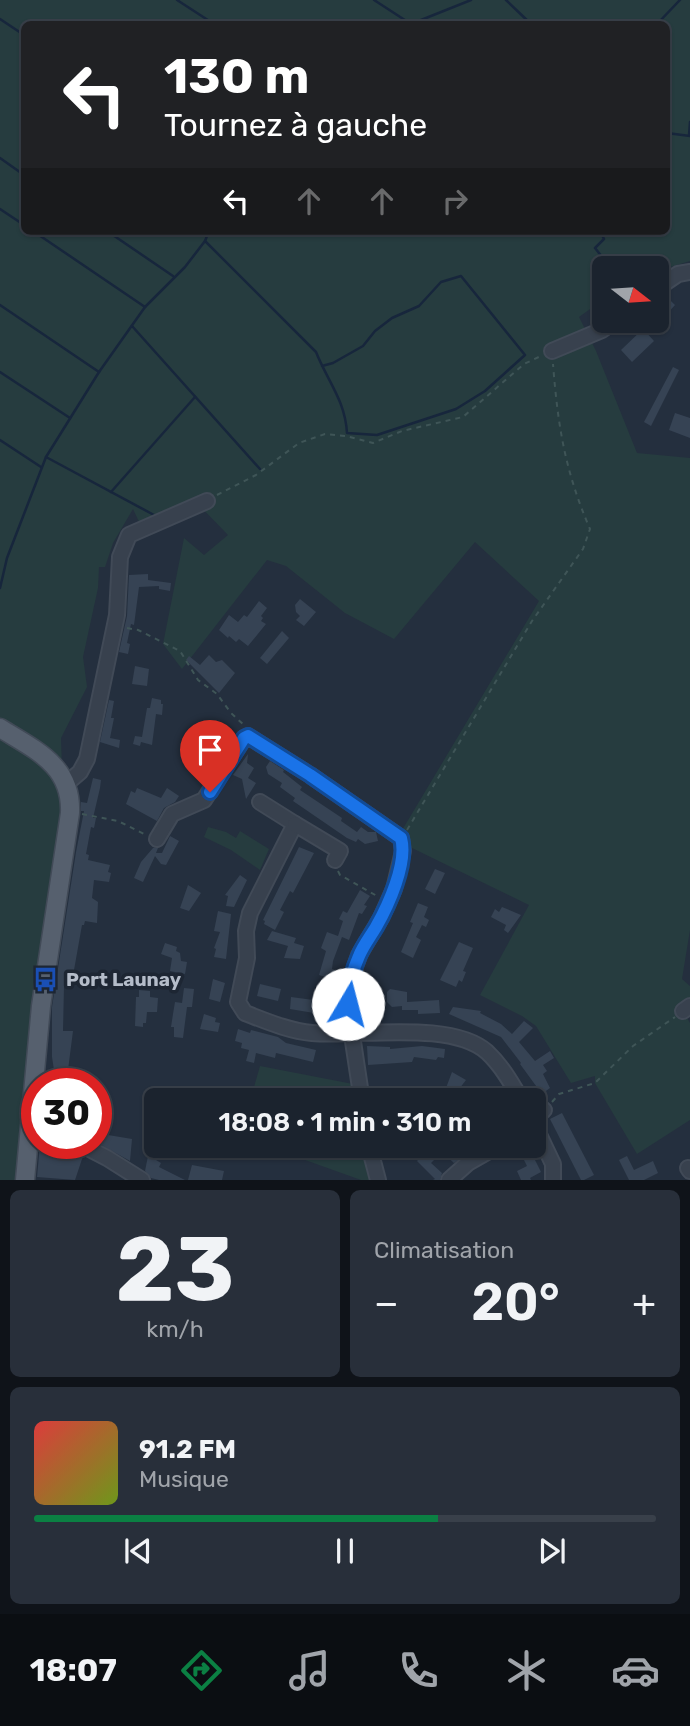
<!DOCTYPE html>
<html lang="fr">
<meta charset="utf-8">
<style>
:root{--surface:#1b232e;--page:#282f3a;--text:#f1f3f6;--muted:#a0a4aa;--line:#39404a;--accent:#0b8043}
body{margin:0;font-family:Rubik,sans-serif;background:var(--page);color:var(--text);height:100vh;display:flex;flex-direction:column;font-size:26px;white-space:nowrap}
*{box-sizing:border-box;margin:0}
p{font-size:23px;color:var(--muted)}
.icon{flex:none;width:38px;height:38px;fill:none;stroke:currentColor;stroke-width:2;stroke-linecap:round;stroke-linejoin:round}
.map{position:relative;height:1180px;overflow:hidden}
.drawer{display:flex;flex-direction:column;gap:10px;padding:10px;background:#0f1319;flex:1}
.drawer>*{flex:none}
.banner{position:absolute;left:21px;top:21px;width:649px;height:214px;border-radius:10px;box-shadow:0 2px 5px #0004,0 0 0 2px var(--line);background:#202124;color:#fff;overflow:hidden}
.needle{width:46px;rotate:107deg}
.controls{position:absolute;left:592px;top:256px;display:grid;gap:14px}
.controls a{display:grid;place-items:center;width:77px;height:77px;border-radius:10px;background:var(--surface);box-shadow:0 2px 5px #0004,0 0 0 2px var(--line);font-size:35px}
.speed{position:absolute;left:21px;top:1068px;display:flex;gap:14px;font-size:35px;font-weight:700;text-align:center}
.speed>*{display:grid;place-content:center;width:91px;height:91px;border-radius:50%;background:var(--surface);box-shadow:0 2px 5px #0004,0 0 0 2px var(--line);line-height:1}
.speed .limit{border:10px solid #d22;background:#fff;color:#111}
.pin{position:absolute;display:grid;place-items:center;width:60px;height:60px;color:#fff;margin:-72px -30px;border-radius:50% 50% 50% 0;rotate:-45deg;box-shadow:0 0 7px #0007}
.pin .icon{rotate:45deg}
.me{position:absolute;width:77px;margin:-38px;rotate:8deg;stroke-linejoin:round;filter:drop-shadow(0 0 5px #0008)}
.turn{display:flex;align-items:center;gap:24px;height:147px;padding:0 28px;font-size:32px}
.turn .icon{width:91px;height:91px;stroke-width:2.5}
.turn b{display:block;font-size:49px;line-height:60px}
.lanes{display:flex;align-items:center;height:66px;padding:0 28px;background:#0003;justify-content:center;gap:35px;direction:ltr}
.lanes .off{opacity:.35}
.big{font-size:52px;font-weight:600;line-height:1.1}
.drawer .card{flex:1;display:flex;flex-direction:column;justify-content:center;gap:10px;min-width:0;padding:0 24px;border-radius:10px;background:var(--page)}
.drawer .dial{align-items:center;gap:0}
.dial b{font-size:91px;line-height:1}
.song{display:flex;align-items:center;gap:21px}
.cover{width:84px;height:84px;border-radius:10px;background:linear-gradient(135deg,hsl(0 70% 55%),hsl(80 70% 35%))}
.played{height:7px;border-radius:4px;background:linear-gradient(90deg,var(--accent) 65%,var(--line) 65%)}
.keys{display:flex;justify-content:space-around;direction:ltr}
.heat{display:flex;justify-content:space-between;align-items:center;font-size:38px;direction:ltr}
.drawer .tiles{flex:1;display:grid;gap:10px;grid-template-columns:1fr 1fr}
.card:last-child{grid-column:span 2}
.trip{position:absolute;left:144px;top:1088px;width:402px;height:70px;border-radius:10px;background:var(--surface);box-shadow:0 2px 5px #0004,0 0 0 2px var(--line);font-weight:600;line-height:70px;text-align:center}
.menu{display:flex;height:112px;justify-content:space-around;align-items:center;background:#0b0e12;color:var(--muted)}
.menu .icon{width:49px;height:49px}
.menu .selected{color:var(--accent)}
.menu b{font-size:32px;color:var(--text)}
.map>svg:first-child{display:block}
.green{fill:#263c3f;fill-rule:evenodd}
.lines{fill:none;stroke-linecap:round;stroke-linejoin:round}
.stream{stroke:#17263c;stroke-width:2.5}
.building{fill:#364354}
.minor-casing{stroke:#414a57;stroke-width:18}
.major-casing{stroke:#414a57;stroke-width:21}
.path{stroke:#3f5557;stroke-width:2;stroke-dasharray:5 5;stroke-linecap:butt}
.minor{stroke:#38414e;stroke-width:14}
.major{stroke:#56606e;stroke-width:18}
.route-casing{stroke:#114b97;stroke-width:18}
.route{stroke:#1a73e8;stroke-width:12}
.labels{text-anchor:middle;stroke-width:7;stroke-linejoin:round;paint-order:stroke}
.poi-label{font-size:19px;font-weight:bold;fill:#b4bcc9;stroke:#1d2633;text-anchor:start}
</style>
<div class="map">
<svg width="690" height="1180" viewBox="0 0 690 1180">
<rect width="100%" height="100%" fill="#242f3e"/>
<g class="green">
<path d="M 0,0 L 690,0 L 690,261 L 670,267 L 656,282 L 656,268 L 638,268 L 632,260 L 620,268 L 604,268 L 604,278 L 598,282 L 604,292 L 604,299 L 579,317 L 596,351 L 637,453 L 690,458 L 690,930 L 682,979 L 690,986 L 690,1001 L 683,1011 L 690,1023 L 690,1120 L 637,1154 L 595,1083 L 595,1076 L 571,1083 L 536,1026 L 522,1016 L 480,995 L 529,905 L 412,848 L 401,832 L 539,601 L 475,542 L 394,639 L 345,613 L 286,566 L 267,560 L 182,669 L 163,644 L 184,538 L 204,555 L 228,535 L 195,501 L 141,526 L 133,509 L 113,543 L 105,567 L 99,567 L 98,588 L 83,657 L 87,687 L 61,738 L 63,802 L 17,1180 L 0,1180 ZM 24,24 L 667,24 L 667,231 L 24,231 Z"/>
<path d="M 208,827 L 226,832 L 236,838 L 240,831 L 269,849 L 260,870 L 231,850 L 204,837 Z"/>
<path d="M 260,1066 L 353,1084 L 356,1101 L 250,1101 Z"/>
<path d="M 266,1146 L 363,1146 L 373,1180 L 361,1180 Z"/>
</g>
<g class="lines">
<g class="stream">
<path d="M 177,0 L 214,24"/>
<path d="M 374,0 L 411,24"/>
<path d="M 506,0 L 531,24"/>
<path d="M 0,19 L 24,35"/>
<path d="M 411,24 L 471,0"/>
<path d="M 657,24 L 680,0"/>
<path d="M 667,133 L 690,136"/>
<path d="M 689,135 L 690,122"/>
<path d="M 0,158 L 24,175"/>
<path d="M 0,209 L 24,225"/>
<path d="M 33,231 L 145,307"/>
<path d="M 107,231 L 173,276"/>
<path d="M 600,231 L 604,239 L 595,248 L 611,268"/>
<path d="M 205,241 L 316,352 C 328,382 345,400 347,433 L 377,435 L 456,409 L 485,391 L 525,355 L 461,276 L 441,282 L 419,306 L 392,318 L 375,331 L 363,346 L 333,363 L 322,366"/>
<path d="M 0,305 L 99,372"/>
<path d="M 132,326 L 260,469"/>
<path d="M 0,372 L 70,418"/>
<path d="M 0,440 L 41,467"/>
<path d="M 46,457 L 154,515"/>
<path d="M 111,492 L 195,397"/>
<path d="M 0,588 L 7,558 L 46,457 L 99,372 L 145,307 L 185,267 L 205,241 L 209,231"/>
</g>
</g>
<g class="building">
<path d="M 665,295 L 675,305 L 666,315 L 664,313 L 656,320 L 656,299 Z"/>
<path d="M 643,329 L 654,341 L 632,362 L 621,350 Z"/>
<path d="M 673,367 L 679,370 L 651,426 L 644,422 Z"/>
<path d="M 675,413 L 690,418 L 690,438 L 669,430 Z"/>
<path d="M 148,574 L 148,580 L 171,583 L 170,591 L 159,589 L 159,586 L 139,587 L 134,625 L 131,624 L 127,643 L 130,644 L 128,654 L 119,652 L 127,616 L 129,575 Z"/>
<path d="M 300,599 L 316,612 L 304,626 L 296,620 L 300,616 L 296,612 L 295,605 Z"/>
<path d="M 259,601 L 267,608 L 261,616 L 263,618 L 261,621 L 266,624 L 248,646 L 239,639 L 236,642 L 229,636 L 228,638 L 219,630 L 229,615 L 238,622 L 244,615 L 247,617 Z"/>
<path d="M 282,631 L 289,638 L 267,664 L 260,658 Z"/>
<path d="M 209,655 L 216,662 L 222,660 L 235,673 L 219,693 L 186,660 L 189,656 L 200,665 Z"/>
<path d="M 135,666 L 149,669 L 147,686 L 132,684 Z"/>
<path d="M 152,698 L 161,700 L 161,704 L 163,704 L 162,715 L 156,714 L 152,745 L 141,742 L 140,746 L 133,744 L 135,736 L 142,737 L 147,708 L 150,708 Z"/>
<path d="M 109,700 L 114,701 L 111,718 L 114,718 L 110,738 L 120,740 L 119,748 L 100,742 Z"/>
<path d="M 216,725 L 229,732 L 221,746 L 218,744 L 202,769 L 192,763 L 202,748 L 204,749 Z"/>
<path d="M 248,754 L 247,763 L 254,768 L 248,778 L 256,783 L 246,799 L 242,779 L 233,775 Z"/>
<path d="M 270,761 L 284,770 L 283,772 L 302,787 L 300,790 L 342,818 L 341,821 L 357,832 L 361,827 L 368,832 L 376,832 L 378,841 L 365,844 L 358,839 L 356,842 L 347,838 L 293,801 L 295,798 L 280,787 L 282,783 L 268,774 L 266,767 Z"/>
<path d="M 93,778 L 101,780 L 100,788 L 93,818 L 96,818 L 94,828 L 91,827 L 86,854 L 89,855 L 88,860 L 110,865 L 108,872 L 111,873 L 109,882 L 94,880 L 92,898 L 98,902 L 97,923 L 85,921 L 84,925 L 82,925 L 71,987 L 64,986 L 63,1031 L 73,1031 L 68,1070 L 73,1069 L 74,1078 L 68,1079 L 69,1083 L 56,1083 L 52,1057 L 52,1007 L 76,852 L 84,811 L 81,811 L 81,802 L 87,803 Z"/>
<path d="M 137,788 L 161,798 L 167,788 L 179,796 L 175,802 L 164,808 L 157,821 L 126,804 L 131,791 L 135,793 Z"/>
<path d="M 170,836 L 179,841 L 166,865 L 161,864 L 155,856 L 143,882 L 134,878 L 141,862 L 153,848 L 158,848 L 156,853 L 162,853 Z"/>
<path d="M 299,847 L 314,853 L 293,893 L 290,891 L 280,910 L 284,912 L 275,930 L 264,924 L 265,921 L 263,920 Z"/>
<path d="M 435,869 L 445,873 L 435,894 L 425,889 Z"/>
<path d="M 240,875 L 247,880 L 234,907 L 226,906 L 228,896 L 225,895 Z"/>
<path d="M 188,885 L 201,893 L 189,911 L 180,908 Z"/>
<path d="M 360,890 L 370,896 L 364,905 L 367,906 L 362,914 L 359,913 L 349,940 L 342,937 L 333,961 L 332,969 L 335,970 L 332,979 L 319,975 L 326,951 L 321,948 L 327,932 L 338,936 L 343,921 L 339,919 L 343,911 L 347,913 Z"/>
<path d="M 418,903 L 428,907 L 424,917 L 429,920 L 426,927 L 422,925 L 416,937 L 421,940 L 413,958 L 401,952 L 413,923 L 410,922 Z"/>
<path d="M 502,907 L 521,915 L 508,933 L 504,930 L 506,925 L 491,917 L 495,909 L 499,912 Z"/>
<path d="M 218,911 L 231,914 L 226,959 L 214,957 L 216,949 L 214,948 L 220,932 L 214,931 Z"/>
<path d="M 272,931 L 296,938 L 294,943 L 304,946 L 300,959 L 284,958 L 288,946 L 267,940 Z"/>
<path d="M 459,942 L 473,948 L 463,971 L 466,972 L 462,982 L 459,980 L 456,987 L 440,980 Z"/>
<path d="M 165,943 L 177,947 L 176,951 L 180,953 L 181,961 L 187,962 L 185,974 L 170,971 L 172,958 L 161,954 Z"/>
<path d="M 213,979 L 225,983 L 220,1002 L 209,999 Z"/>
<path d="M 260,984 L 281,989 L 278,1001 L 257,996 Z"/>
<path d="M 184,988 L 194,989 L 192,1007 L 187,1007 L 183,1038 L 174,1037 L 174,1027 L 171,1027 L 173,1014 L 175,1002 L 182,1003 Z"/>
<path d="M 390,989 L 407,992 L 407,1002 L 439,1000 L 440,1013 L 418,1014 L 418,1010 L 402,1010 L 402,1006 L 392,1007 L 387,1002 L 387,992 Z"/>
<path d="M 139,990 L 150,991 L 150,997 L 158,998 L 157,1012 L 147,1012 L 146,1023 L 143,1023 L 143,1027 L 135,1026 L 136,997 L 139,997 Z"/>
<path d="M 291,997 L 321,1001 L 340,1000 L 339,1015 L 320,1017 L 320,1014 L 290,1009 Z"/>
<path d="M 453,1007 L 481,1011 L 480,1013 L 501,1024 L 512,1034 L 524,1021 L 533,1028 L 519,1042 L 535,1061 L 550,1051 L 554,1058 L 543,1065 L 547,1071 L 543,1074 L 550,1088 L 543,1093 L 539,1090 L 520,1064 L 521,1063 L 501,1037 L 449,1014 Z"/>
<path d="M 204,1014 L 216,1018 L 215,1022 L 220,1023 L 218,1032 L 200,1029 Z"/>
<path d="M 238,1029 L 250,1033 L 251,1030 L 278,1037 L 286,1043 L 316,1050 L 313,1062 L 276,1053 L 275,1058 L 256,1053 L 254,1063 L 246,1061 L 249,1050 L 241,1048 L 242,1043 L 235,1041 Z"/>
<path d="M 367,1046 L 390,1047 L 390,1049 L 422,1046 L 445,1049 L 444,1058 L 438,1057 L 436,1060 L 414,1057 L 412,1062 L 368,1065 Z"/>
<path d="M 452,1072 L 466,1080 L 450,1101 L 445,1101 L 443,1096 Z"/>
<path d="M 562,1113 L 594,1175 L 584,1180 L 581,1180 L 550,1119 Z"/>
<path d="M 96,1133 L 132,1139 L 130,1161 L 96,1142 Z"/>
<path d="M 63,1143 L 68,1143 L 70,1149 L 83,1156 L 75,1180 L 37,1177 L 40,1144 Z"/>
<path d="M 150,1146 L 157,1146 L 156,1160 L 161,1163 L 159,1167 L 185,1180 L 159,1180 L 151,1178 L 145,1171 Z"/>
<path d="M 431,1146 L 451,1146 L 456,1150 L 459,1146 L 478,1146 L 454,1163 L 442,1152 L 431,1163 L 442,1173 L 450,1166 L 442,1173 L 440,1180 L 433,1180 L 435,1179 L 417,1161 Z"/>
<path d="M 532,1154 L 541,1172 L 530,1178 L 531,1180 L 521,1180 L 517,1171 L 527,1166 L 523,1158 Z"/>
<path d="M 627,1156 L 634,1170 L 653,1161 L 658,1173 L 644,1180 L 629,1180 L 619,1160 Z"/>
<path d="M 192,1165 L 224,1171 L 222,1180 L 188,1180 Z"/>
</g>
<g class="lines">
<defs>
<g id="minor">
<path d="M 656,289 L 678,274 L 690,272"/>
<path d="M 552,351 L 602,330 L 616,320"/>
<path d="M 66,784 L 80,772 L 87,759 L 117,615 L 120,557 L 129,535 L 207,501"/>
<path d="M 260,802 L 295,824 L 250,913 L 246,931 L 247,958 L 238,1002 L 245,1013 C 266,1021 289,1031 312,1033 C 359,1037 451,1020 487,1052 C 502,1066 512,1084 522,1101"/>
<path d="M 295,824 L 340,851 L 335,860"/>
<path d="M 157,839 L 172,814 L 204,800 L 244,738 L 248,736 L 310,775 L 401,838 L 403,851 L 394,889 L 381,918 L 359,955 L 350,982 L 349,1015 L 362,1101"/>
<path d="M 683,1011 L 690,1006"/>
<path d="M 534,1118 L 544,1110"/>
<path d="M 534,1124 L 553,1164 L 553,1180"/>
<path d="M 78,1143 L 107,1158 L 142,1180"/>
<path d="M 369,1146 L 378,1180"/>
<path d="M 688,1168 L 690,1171"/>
<path d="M 449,1180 L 468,1163 L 498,1146"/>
</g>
<path id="major" d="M 0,728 C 35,750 72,765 70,813 L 41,1006 L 25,1180"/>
</defs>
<use href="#minor" class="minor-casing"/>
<use href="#major" class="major-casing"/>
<g class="path">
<path d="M 217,495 L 256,475 L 299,443 L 325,434 L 346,436 L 373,443 L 402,431 L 463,417 L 524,364 L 543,355"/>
<path d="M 127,628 L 138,630 L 180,651 L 198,680 L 217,694 L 231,713 L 245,726"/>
<path d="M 82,814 L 118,821 L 146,835"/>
<path d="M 407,830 L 532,621 L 583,549 L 590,529 C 565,471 558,427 553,364"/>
<path d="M 338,871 L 340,875 L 377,896"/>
<path d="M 552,1102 L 559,1094 L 595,1083 L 633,1046 L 675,1017"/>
</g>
<use href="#minor" class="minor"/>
<use href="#major" class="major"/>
</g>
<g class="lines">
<defs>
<path id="route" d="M 210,792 L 244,738 L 248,736 L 310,775 L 401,838 C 408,863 388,906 376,927 C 370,937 363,946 359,956 C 352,971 349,987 348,1004"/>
</defs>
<use href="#route" class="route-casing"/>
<use href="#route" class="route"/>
</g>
<defs>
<symbol id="bus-bare" viewBox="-9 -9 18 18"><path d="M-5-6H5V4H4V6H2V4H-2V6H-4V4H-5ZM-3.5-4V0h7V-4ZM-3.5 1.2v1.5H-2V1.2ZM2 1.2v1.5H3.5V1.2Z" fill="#1a4fb4" stroke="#1d2633" stroke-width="2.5" paint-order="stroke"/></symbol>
</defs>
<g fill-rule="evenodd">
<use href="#bus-bare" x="28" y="962" width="35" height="35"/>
</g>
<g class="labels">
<g class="poi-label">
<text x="66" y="986">Port Launay</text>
</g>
</g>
</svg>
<div class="controls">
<a><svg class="needle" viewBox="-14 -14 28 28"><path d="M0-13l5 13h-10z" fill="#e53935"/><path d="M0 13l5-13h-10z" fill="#a0a4aa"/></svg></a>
</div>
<div class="speed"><div class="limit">30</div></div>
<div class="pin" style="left:210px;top:792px;background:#d93025"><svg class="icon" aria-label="arrive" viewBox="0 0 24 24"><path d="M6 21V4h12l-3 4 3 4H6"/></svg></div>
<svg class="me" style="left:348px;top:1004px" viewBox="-20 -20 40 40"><circle r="19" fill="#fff"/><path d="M0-13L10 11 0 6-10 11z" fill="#1a73e8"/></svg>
<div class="trip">18:08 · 1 min · 310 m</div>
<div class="banner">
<div class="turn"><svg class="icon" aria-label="left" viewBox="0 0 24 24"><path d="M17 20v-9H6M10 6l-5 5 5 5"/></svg><div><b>130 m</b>Tournez à gauche</div></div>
<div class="lanes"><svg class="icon" aria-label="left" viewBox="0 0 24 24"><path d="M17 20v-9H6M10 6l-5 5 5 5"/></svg><svg class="icon off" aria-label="ahead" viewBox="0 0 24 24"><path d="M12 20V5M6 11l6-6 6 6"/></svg><svg class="icon off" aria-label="ahead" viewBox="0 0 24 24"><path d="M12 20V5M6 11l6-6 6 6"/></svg><svg class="icon off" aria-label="right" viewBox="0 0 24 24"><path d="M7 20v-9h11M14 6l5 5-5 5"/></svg></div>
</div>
</div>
<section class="drawer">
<div class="tiles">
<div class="card dial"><b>23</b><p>km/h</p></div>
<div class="card"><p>Climatisation</p>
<div class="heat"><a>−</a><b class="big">20°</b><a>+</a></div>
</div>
<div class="card">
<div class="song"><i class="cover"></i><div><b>91.2 FM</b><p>Musique</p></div></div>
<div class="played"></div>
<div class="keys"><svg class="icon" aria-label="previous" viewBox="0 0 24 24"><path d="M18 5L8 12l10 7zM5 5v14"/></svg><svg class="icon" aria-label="pause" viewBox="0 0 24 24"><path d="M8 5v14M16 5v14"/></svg><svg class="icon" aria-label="next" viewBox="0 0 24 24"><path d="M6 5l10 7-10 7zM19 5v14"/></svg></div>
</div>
</div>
</section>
<nav class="menu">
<b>18:07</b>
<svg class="icon selected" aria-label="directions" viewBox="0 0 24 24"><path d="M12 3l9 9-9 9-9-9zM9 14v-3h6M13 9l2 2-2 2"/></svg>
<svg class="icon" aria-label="music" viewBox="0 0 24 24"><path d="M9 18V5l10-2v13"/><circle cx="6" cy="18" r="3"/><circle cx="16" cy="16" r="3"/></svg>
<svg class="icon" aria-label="phone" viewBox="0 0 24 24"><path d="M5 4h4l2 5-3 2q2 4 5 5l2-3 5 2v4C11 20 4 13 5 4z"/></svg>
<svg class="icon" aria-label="climate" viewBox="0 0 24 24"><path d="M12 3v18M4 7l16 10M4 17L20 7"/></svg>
<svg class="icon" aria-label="car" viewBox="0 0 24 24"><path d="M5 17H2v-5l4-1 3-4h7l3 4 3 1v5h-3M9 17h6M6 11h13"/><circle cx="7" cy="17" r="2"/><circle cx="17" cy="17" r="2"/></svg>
</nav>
